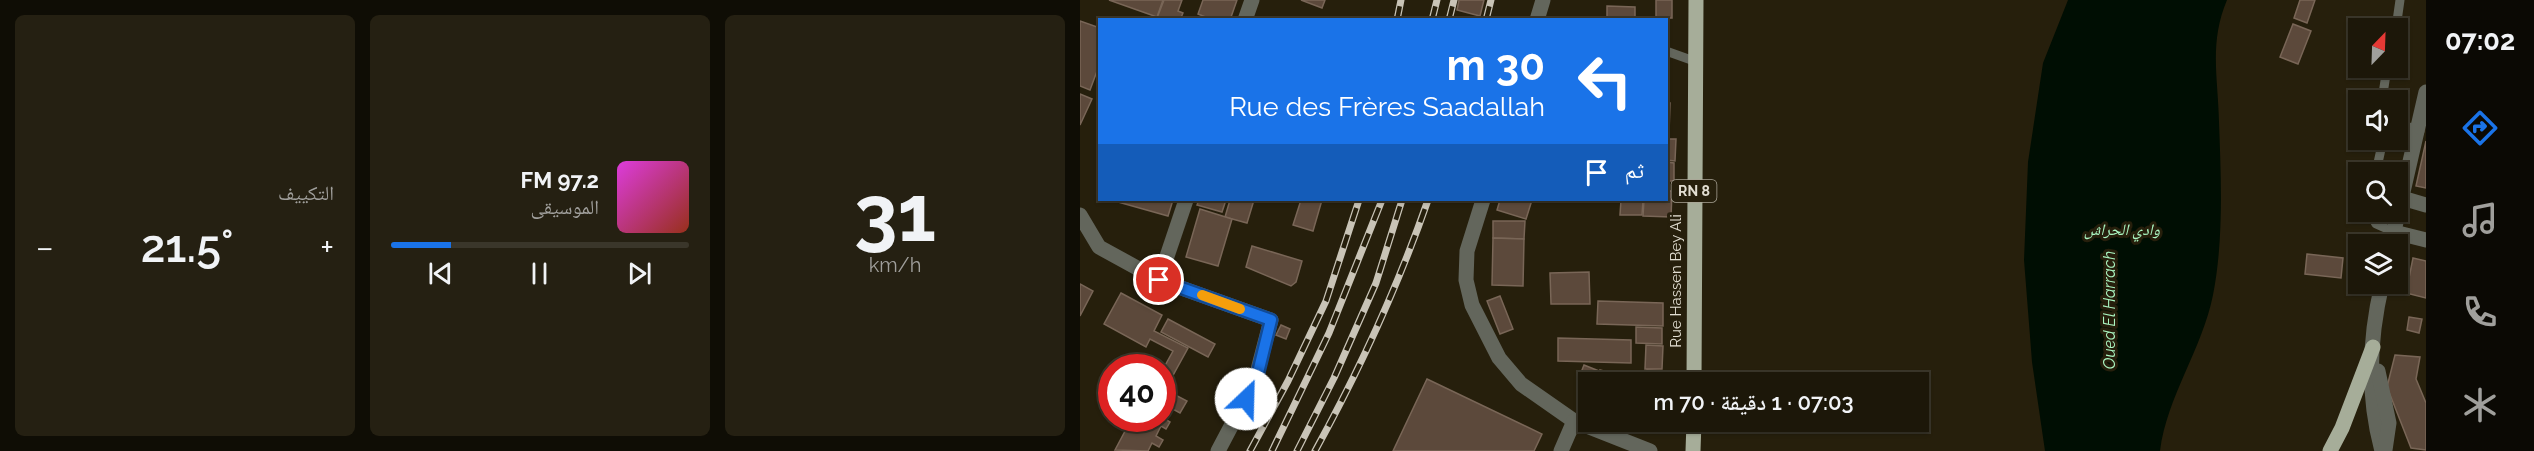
<!DOCTYPE html>
<html lang="ar">
<meta charset="utf-8">
<style>
:root{--surface:#1c1709;--page:#252012;--text:#f1f3f6;--muted:#a09f9c;--line:#3a362a;--accent:#1a73e8}
body{margin:0;font-family:Raleway,"Noto Naskh Arabic",sans-serif;background:var(--page);color:var(--text);direction:rtl;height:100vh;display:flex;flex-direction:column;font-size:22px;white-space:nowrap}
*{box-sizing:border-box;margin:0}
p{font-size:20px;color:var(--muted)}
.icon{flex:none;width:33px;height:33px;fill:none;stroke:currentColor;stroke-width:2;stroke-linecap:round;stroke-linejoin:round}
.map{position:relative;flex:1;overflow:hidden;direction:ltr}
.side{display:flex;flex-direction:column;gap:15px;padding:15px;background:#0f0d05;width:1080px}
.side>*{flex:none}
.banner{position:absolute;left:18px;top:18px;width:570px;height:183px;border-radius:0px;box-shadow:0 2px 4px #0004,0 0 0 2px var(--line);direction:rtl;background:#1a73e8;color:#fff;overflow:hidden}
.needle{width:39px;rotate:23deg}
.controls{position:absolute;left:1268px;top:18px;display:grid;gap:12px}
.controls a{display:grid;place-items:center;width:60px;height:60px;border-radius:0px;background:var(--surface);box-shadow:0 2px 4px #0004,0 0 0 2px var(--line);font-size:30px}
.speed{position:absolute;left:18px;top:354px;display:flex;gap:12px;font-size:30px;font-weight:700;text-align:center}
.speed>*{display:grid;place-content:center;width:78px;height:78px;border-radius:50%;background:var(--surface);box-shadow:0 2px 4px #0004,0 0 0 2px var(--line);line-height:1}
.speed .limit{border:9px solid #d22;background:#fff;color:#111}
.pin{position:absolute;display:grid;place-items:center;width:51px;height:51px;color:#fff;margin:-26px;border:3px solid #fff;border-radius:50%;box-shadow:0 2px 6px #0007}
.me{position:absolute;width:66px;margin:-33px;rotate:24deg;stroke-linejoin:round;filter:drop-shadow(0 0 4px #0008)}
.turn{display:flex;align-items:center;gap:21px;height:126px;padding:0 24px;font-size:27px}
.turn .icon{width:78px;height:78px;stroke-width:2.5}
.turn b{display:block;font-size:42px;line-height:51px}
.then{display:flex;align-items:center;height:57px;padding:0 24px;background:#0003;gap:12px;font-size:22px}
.big{font-size:45px;font-weight:600;line-height:1.1}
.side .widget{flex:1;display:flex;flex-direction:column;justify-content:center;gap:9px;min-width:0;padding:0 21px;border-radius:9px;background:var(--page)}
.side .dial{align-items:center;gap:0}
.dial b{font-size:78px;line-height:1}
.song{display:flex;align-items:center;gap:18px}
.cover{width:72px;height:72px;border-radius:9px;background:linear-gradient(135deg,hsl(300 70% 55%),hsl(10 70% 35%))}
.played{height:6px;border-radius:3px;background:linear-gradient(90deg,var(--accent) 20%,var(--line) 20%)}
.keys{display:flex;justify-content:space-around;direction:ltr}
.heat{display:flex;justify-content:space-between;align-items:center;font-size:33px;direction:ltr}
.side .tiles{flex:1;display:grid;gap:15px;grid-template-columns:repeat(3,1fr)}
.trip{position:absolute;left:498px;top:372px;width:351px;height:60px;border-radius:0px;background:var(--surface);box-shadow:0 2px 4px #0004,0 0 0 2px var(--line);font-weight:600;line-height:60px;text-align:center;direction:rtl}
main{display:flex;flex:1;min-height:0}
.tab-bar{display:flex;flex-direction:column;width:108px;justify-content:space-around;align-items:center;background:#0b0904;color:var(--muted)}
.tab-bar .icon{width:42px;height:42px}
.tab-bar .selected{color:var(--accent)}
.tab-bar b{font-size:27px;color:var(--text)}
.map>svg:first-child{display:block}
.water{fill:#000e03}
.building{fill:#5c493b;stroke:#796657;stroke-width:1.5}
.lines{fill:none;stroke-linecap:round;stroke-linejoin:round}
.service{stroke:#63665c;stroke-width:9}
.minor{stroke:#63665c;stroke-width:15}
.tertiary{stroke:#63665c;stroke-width:15}
.primary{stroke:#a6ad99;stroke-width:15}
.rail-casing{stroke:#c9c4b7;stroke-width:7}
.rail{stroke:#261f0c;stroke-width:4.5;stroke-dasharray:14;stroke-linecap:butt}
.route-casing{stroke:#114b97;stroke-width:15}
.route{stroke:#1a73e8;stroke-width:10}
.slow{stroke:#f59e0b;stroke-width:10}
.labels{text-anchor:middle;stroke-width:6;stroke-linejoin:round;paint-order:stroke}
.shield{fill:#261f0c;stroke:#aaa597;stroke-width:1.5}
.shield-label{font-size:14px;font-weight:bold;fill:#e2ded2}
.street-label{font-size:15px;fill:#e2ded2;stroke:#261f0c}
.water-label{font-size:16px;font-style:italic;fill:#abf7c2;stroke:#261f0c}
</style>
<main>
<nav class="tab-bar">
<b>07:02</b>
<svg class="icon selected" aria-label="directions" viewBox="0 0 24 24"><path d="M12 3l9 9-9 9-9-9zM9 14v-3h6M13 9l2 2-2 2"/></svg>
<svg class="icon" aria-label="music" viewBox="0 0 24 24"><path d="M9 18V5l10-2v13"/><circle cx="6" cy="18" r="3"/><circle cx="16" cy="16" r="3"/></svg>
<svg class="icon" aria-label="phone" viewBox="0 0 24 24"><path d="M5 4h4l2 5-3 2q2 4 5 5l2-3 5 2v4C11 20 4 13 5 4z"/></svg>
<svg class="icon" aria-label="climate" viewBox="0 0 24 24"><path d="M12 3v18M4 7l16 10M4 17L20 7"/></svg>
</nav>
<div class="map">
<svg width="1346" height="451" viewBox="0 0 1346 451">
<rect width="100%" height="100%" fill="#261f0c"/>
<path class="water" d="M 988,0 L 1147,0 C 1129,43 1138,77 1139,122 C 1141,178 1144,239 1133,295 C 1122,350 1087,396 1080,451 L 965,451 L 952,362 L 944,260 L 948,162 L 963,63 Z"/>
<g class="building">
<path d="M 29,0 L 83,0 L 77,17 Z"/>
<path d="M 84,0 L 102,0 L 98,11 L 103,13 L 100,20 L 77,18 Z"/>
<path d="M 123,0 L 157,0 L 150,20 L 133,20 L 118,14 Z"/>
<path d="M 221,0 L 245,0 L 242,8 Z"/>
<path d="M 379,0 L 404,0 L 400,16 L 377,10 Z"/>
<rect x="576" y="0" width="16" height="18"/>
<path d="M 1220,0 L 1235,0 L 1227,23 L 1214,18 Z"/>
<path d="M 527,6 L 555,7 L 555,20 L 527,20 Z"/>
<path d="M 0,21 L 20,28 L 20,63 L 10,90 L 0,86 Z"/>
<path d="M 1213,24 L 1231,31 L 1218,64 L 1200,57 Z"/>
<path d="M 0,94 L 12,99 L 0,125 Z"/>
<path d="M 586,103 L 590,103 L 589,133 L 586,132 Z"/>
<path d="M 586,139 L 596,139 L 595,161 L 586,160 Z"/>
<path d="M 1346,141 L 1346,188 L 1336,186 Z"/>
<path d="M 586,162 L 594,163 L 594,181 L 586,181 Z"/>
<path d="M 586,191 L 592,191 L 591,217 L 563,216 L 564,200 L 586,200 Z"/>
<path d="M 31,200 L 93,200 L 88,216 Z"/>
<path d="M 119,200 L 146,200 L 142,212 L 117,205 Z"/>
<path d="M 150,200 L 174,200 L 167,223 L 145,217 Z"/>
<path d="M 221,200 L 242,200 L 233,231 L 213,225 Z"/>
<path d="M 420,200 L 452,200 L 446,219 L 417,210 Z"/>
<path d="M 541,200 L 563,200 L 562,215 L 540,215 Z"/>
<path d="M 120,209 L 152,219 L 138,266 L 106,257 Z"/>
<path d="M 413,221 L 445,221 L 444,239 L 413,238 Z"/>
<path d="M 413,238 L 444,239 L 443,286 L 412,285 Z"/>
<path d="M 172,246 L 222,261 L 216,282 L 211,286 L 166,267 Z"/>
<path d="M 1227,254 L 1263,258 L 1261,278 L 1225,274 Z"/>
<path d="M 1333,258 L 1346,261 L 1346,298 L 1326,293 Z"/>
<path d="M 509,272 L 510,304 L 471,304 L 470,273 Z"/>
<path d="M 0,284 L 13,291 L 0,316 Z"/>
<path d="M 41,293 L 82,315 L 74,331 L 108,348 L 86,388 L 82,386 L 82,371 L 93,351 L 70,339 L 66,347 L 24,324 Z"/>
<path d="M 420,296 L 433,329 L 420,334 L 407,301 Z"/>
<path d="M 518,301 L 583,303 L 583,326 L 517,324 Z"/>
<path d="M 1329,317 L 1342,319 L 1339,333 L 1327,330 Z"/>
<path d="M 88,319 L 135,344 L 128,357 L 81,332 Z"/>
<path d="M 201,325 L 210,329 L 206,339 L 196,335 Z"/>
<path d="M 556,327 L 582,328 L 582,344 L 556,343 Z"/>
<path d="M 478,338 L 551,340 L 551,363 L 478,361 Z"/>
<path d="M 566,345 L 583,346 L 582,369 L 565,369 Z"/>
<path d="M 1315,355 L 1340,357 L 1336,379 L 1346,403 L 1346,450 L 1331,448 L 1307,387 Z"/>
<path d="M 504,365 L 519,371 L 515,382 L 500,375 Z"/>
<path d="M 520,370 L 560,380 L 559,382 L 517,382 Z"/>
<path d="M 567,370 L 584,371 L 583,382 L 566,382 Z"/>
<path d="M 347,379 L 462,434 L 454,451 L 313,451 Z"/>
<path d="M 82,388 L 107,401 L 100,413 L 91,408 L 85,419 L 90,422 L 86,429 L 81,426 L 76,436 L 83,440 L 79,447 L 72,443 L 68,451 L 35,450 L 52,418 L 82,418 Z"/>
</g>
<g class="lines">
<g class="service">
<path d="M 1316,28 L 1320,0"/>
<path d="M 586,51 L 614,61"/>
<path d="M 1302,100 L 1307,68"/>
<path d="M 1296,172 L 1303,140"/>
<path d="M 1289,212 L 1296,224 L 1314,232"/>
</g>
<g class="minor">
<path d="M 165,20 L 172,0"/>
<path d="M 457,20 L 463,0"/>
<path d="M 1322,198 L 1346,205"/>
<path d="M 403,200 L 387,251 L 386,280 L 392,305 L 419,358 L 441,384 L 494,421 L 570,451"/>
<path d="M 1314,232 L 1346,240"/>
<path d="M 79,280 L 106,200"/>
<path d="M 481,451 L 494,421"/>
</g>
<g class="tertiary">
<path d="M 1317,129 L 1337,131"/>
<path d="M 0,215 L 19,247 L 79,280 L 191,320 L 175,381 L 138,451"/>
<path d="M 1311,244 L 1346,92"/>
<path d="M 1302,284 C 1289,339 1287,396 1302,451"/>
<path d="M 1298,371 L 1309,423 L 1305,450"/>
</g>
<g class="primary">
<path d="M 614,382 L 616,0"/>
<path d="M 613,451 L 614,422"/>
<path d="M 1250,451 L 1262,428 L 1293,347"/>
</g>
<defs>
<g id="rail">
<path d="M 317,20 L 321,0"/>
<path d="M 352,20 L 357,0"/>
<path d="M 369,20 L 374,0"/>
<path d="M 406,20 L 411,0"/>
<path d="M 170,451 L 208,381 L 246,301 L 279,200"/>
<path d="M 192,451 L 249,333 L 302,200"/>
<path d="M 217,451 L 254,378 L 296,283 L 322,200"/>
<path d="M 235,451 C 279,371 318,286 348,200"/>
</g>
</defs>
<use href="#rail" class="rail-casing"/>
<use href="#rail" class="rail"/>
</g>
<g class="lines">
<defs>
<path id="route" d="M 79,280 L 191,320 L 176,381 L 166,399"/>
</defs>
<use href="#route" class="route-casing"/>
<use href="#route" class="route"/>
<path class="slow" d="M 122,295 L 160,309"/>
</g>
<g class="labels">
<rect class="shield" x="591.5" y="180" width="45" height="22" rx="4.5"/>
<g class="shield-label">
<text x="614" y="196">RN 8</text>
</g>
<g class="street-label">
<text transform="translate(596 281) rotate(-90)" y="5">Rue Hassen Bey Ali</text>
</g>
<g class="water-label">
<text x="1042" y="235">وادي الحراش</text>
<text transform="translate(1029 310) rotate(-90)" y="6">Oued El Harrach</text>
</g>
</g>
</svg>
<div class="controls">
<a><svg class="needle" viewBox="-14 -14 28 28"><path d="M0-13l5 13h-10z" fill="#e53935"/><path d="M0 13l5-13h-10z" fill="#a09f9c"/></svg></a>
<a><svg class="icon" aria-label="sound" viewBox="0 0 24 24"><path d="M4 9h4l5-4v14l-5-4H4zM17 9q2 3 0 6"/></svg></a>
<a><svg class="icon" aria-label="search" viewBox="0 0 24 24"><circle cx="10" cy="10" r="6"/><path d="M15 15l6 6"/></svg></a>
<a><svg class="icon" aria-label="layers" viewBox="0 0 24 24"><path d="M12 4l9 5-9 5-9-5zM3 14l9 5 9-5"/></svg></a>
</div>
<div class="speed"><div class="limit">40</div></div>
<div class="pin" style="left:79px;top:280px;background:#d93025"><svg class="icon" aria-label="arrive" viewBox="0 0 24 24"><path d="M6 21V4h12l-3 4 3 4H6"/></svg></div>
<svg class="me" style="left:166px;top:399px" viewBox="-20 -20 40 40"><circle r="19" fill="#fff"/><path d="M0-13L10 11 0 6-10 11z" fill="#1a73e8"/></svg>
<div class="trip">07:03 · 1 دقيقة · 70 m</div>
<div class="banner">
<div class="turn"><svg class="icon" aria-label="left" viewBox="0 0 24 24"><path d="M17 20v-9H6M10 6l-5 5 5 5"/></svg><div><b>30 m</b>Rue des Frères Saadallah</div></div>
<div class="then">ثم<svg class="icon" aria-label="arrive" viewBox="0 0 24 24"><path d="M6 21V4h12l-3 4 3 4H6"/></svg></div>
</div>
</div>
<section class="side">
<div class="tiles">
<div class="widget dial"><b>31</b><p>km/h</p></div>
<div class="widget">
<div class="song"><i class="cover"></i><div><b>97.2 FM</b><p>الموسيقى</p></div></div>
<div class="played"></div>
<div class="keys"><svg class="icon" aria-label="previous" viewBox="0 0 24 24"><path d="M18 5L8 12l10 7zM5 5v14"/></svg><svg class="icon" aria-label="pause" viewBox="0 0 24 24"><path d="M8 5v14M16 5v14"/></svg><svg class="icon" aria-label="next" viewBox="0 0 24 24"><path d="M6 5l10 7-10 7zM19 5v14"/></svg></div>
</div>
<div class="widget"><p>التكييف</p>
<div class="heat"><a>−</a><b class="big">21.5°</b><a>+</a></div>
</div>
</div>
</section>
</main>
